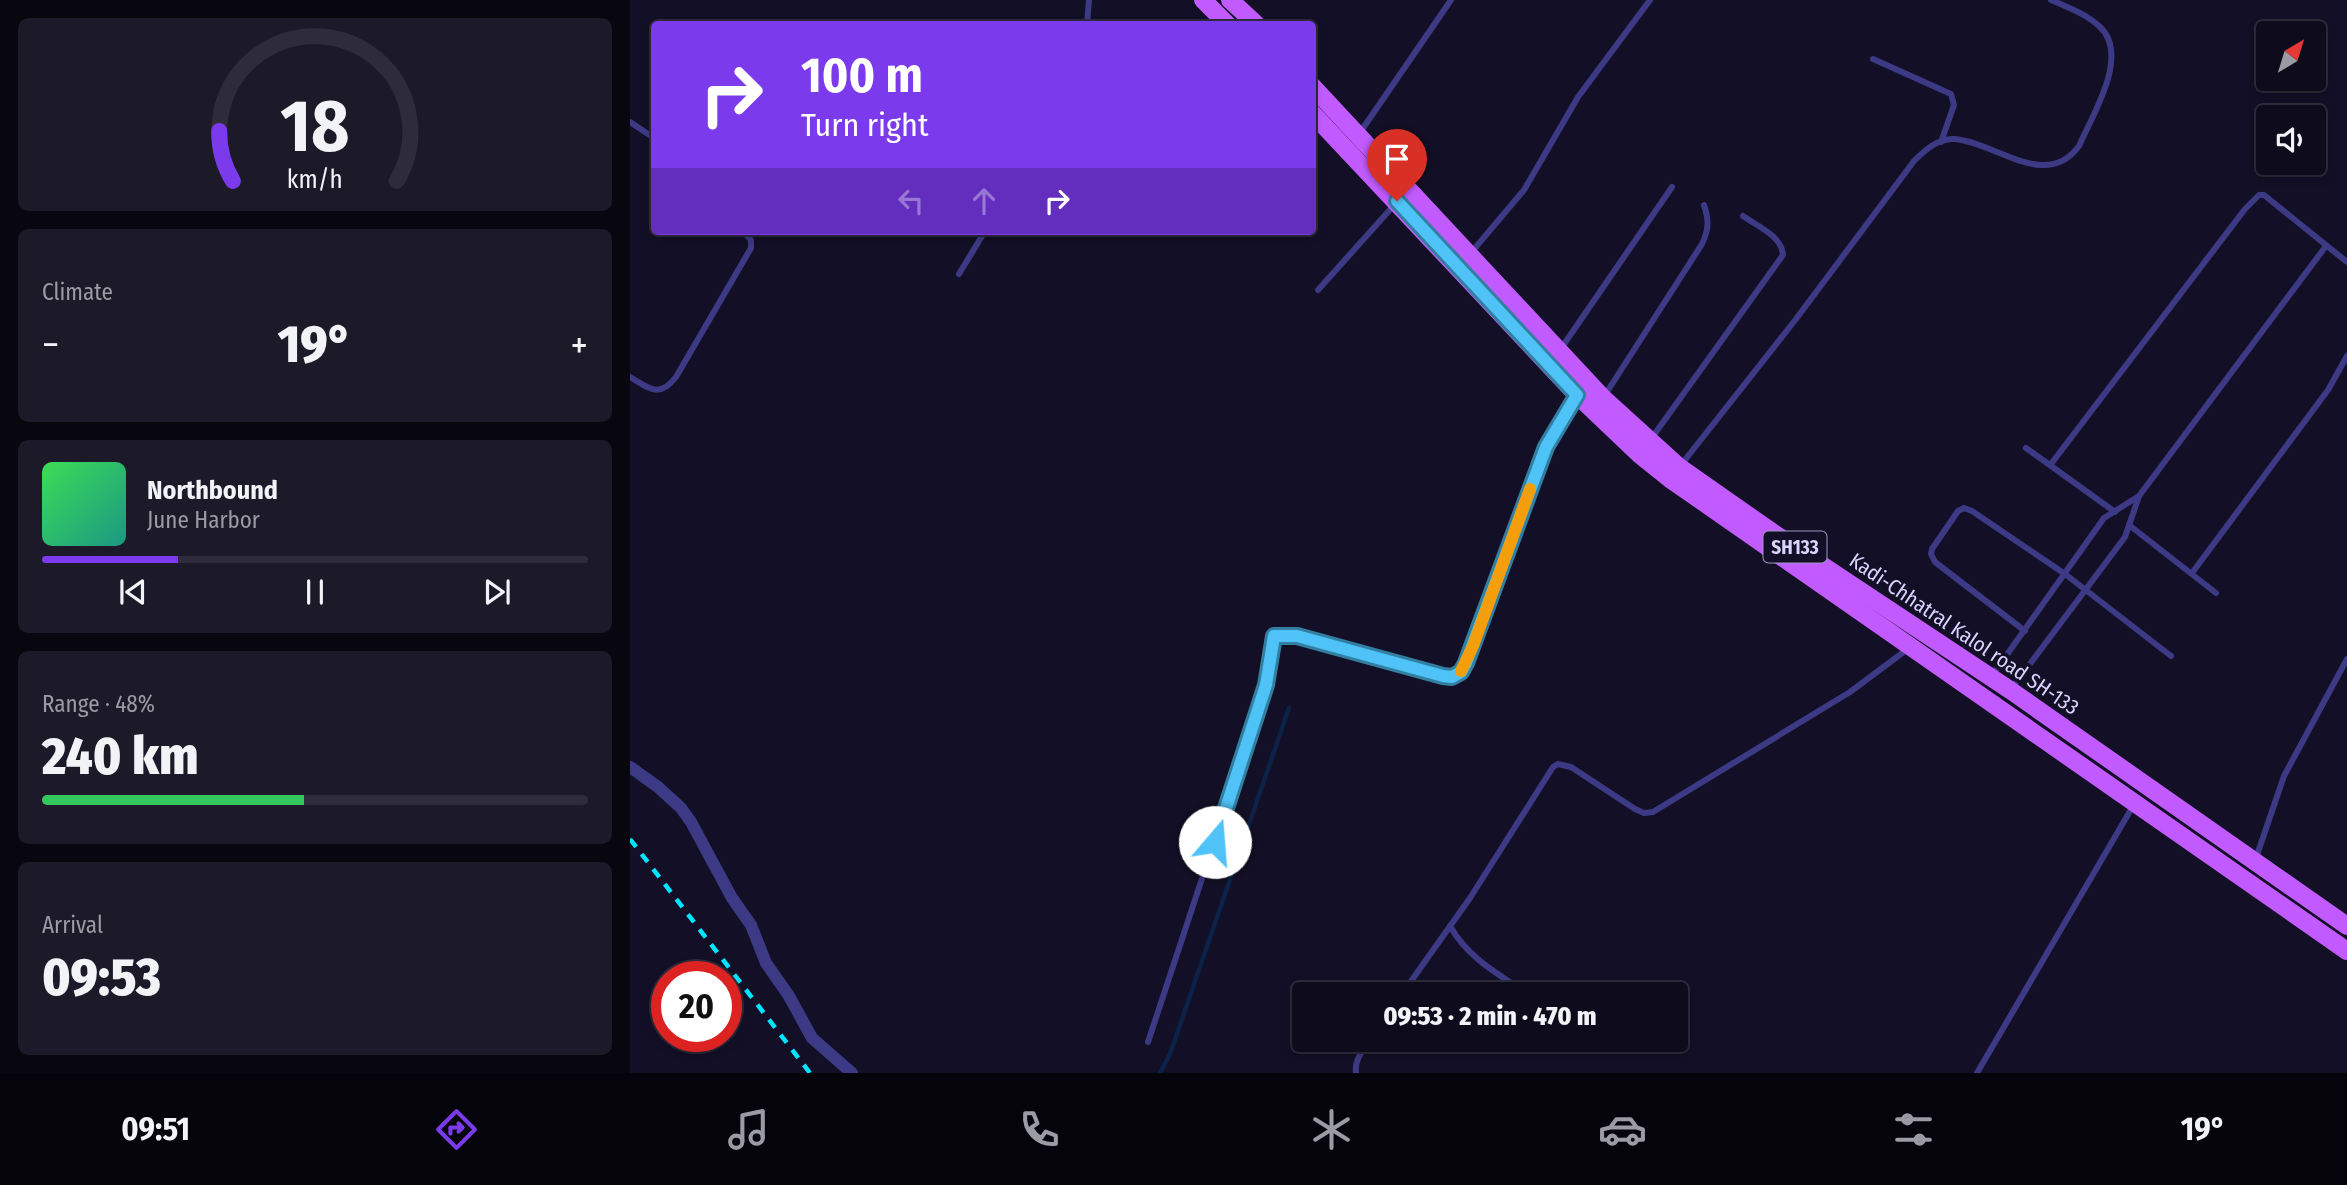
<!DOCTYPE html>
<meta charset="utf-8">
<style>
:root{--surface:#0e0b1c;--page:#1c1929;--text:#f1f3f6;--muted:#9b9ba3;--line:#2e2b3b;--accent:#7c3aed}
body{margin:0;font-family:"Fira Sans Condensed",sans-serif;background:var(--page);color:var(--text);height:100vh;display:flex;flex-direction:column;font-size:26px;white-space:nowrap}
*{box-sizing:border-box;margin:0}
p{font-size:23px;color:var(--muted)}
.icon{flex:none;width:38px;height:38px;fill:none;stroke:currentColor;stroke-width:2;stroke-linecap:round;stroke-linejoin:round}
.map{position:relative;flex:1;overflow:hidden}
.drawer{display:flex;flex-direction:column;gap:18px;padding:18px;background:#08060f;width:630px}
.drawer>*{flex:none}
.guide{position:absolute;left:21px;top:21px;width:665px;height:214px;border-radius:7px;box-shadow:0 4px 10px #0003,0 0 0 2px var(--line);background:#7c3aed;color:#fff;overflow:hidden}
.needle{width:46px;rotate:38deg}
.buttons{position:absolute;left:1626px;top:21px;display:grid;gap:14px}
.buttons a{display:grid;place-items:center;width:70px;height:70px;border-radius:7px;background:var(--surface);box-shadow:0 4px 10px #0003,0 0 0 2px var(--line);font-size:35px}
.speed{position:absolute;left:21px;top:961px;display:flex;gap:14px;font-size:35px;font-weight:700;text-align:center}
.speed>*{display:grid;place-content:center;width:91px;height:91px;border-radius:50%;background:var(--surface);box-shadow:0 4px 10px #0003,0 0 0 2px var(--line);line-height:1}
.speed .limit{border:10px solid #d22;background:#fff;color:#111}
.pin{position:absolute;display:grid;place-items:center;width:60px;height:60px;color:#fff;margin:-72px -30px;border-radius:50% 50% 50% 0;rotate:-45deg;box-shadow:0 0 7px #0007}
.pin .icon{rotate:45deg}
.me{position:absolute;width:77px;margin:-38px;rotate:18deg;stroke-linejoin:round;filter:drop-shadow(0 0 5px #0008)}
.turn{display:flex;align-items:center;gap:24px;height:147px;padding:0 35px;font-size:32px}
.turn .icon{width:91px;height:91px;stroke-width:2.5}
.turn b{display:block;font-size:49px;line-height:60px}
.lanes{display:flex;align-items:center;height:66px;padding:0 35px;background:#0003;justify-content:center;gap:35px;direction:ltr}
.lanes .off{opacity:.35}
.big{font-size:52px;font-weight:800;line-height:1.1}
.drawer .card{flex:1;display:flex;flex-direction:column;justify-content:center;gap:10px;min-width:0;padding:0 24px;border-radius:10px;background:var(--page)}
.drawer .dial{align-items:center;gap:0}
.dial svg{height:182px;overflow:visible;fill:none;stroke:var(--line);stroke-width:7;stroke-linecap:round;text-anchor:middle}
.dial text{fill:var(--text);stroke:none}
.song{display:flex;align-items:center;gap:21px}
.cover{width:84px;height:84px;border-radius:10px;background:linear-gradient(135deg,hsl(130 70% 55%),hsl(170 70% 35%))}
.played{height:7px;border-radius:4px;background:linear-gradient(90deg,var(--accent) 25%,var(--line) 25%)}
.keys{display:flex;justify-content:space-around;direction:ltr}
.heat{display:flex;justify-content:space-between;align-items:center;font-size:38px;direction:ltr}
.charge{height:10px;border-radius:5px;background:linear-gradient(90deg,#34c759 48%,var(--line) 0)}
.trip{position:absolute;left:662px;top:982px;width:396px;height:70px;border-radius:7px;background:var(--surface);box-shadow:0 4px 10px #0003,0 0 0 2px var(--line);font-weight:800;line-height:70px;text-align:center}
.menu{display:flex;height:112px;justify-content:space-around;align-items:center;background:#06040b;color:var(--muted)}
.menu .icon{width:49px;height:49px}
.menu .on{color:var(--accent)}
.menu b{font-size:32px;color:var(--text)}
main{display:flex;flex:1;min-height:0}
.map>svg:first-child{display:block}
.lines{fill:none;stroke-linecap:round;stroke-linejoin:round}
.stream{stroke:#0c2248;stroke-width:4.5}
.lane{stroke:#3d3a85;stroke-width:6}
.street{stroke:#3d3a85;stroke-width:12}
.primary{stroke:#c25bff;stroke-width:18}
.rail{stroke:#00e5ff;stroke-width:4.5;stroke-dasharray:10 9;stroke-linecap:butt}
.route-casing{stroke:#337fa1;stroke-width:18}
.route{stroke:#4fc3f7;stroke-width:12}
.slow{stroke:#f59e0b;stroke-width:12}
.labels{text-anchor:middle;stroke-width:7;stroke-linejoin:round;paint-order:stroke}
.shield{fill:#130f26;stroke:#9e99be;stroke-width:2}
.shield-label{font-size:19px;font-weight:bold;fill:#d9d4ff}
.street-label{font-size:21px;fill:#d9d4ff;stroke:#130f26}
</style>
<main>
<section class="drawer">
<div class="card dial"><svg viewBox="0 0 100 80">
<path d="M14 69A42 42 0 1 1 86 69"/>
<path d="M14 69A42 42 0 0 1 8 47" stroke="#7c3aed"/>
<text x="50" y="56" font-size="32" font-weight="700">18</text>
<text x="50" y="72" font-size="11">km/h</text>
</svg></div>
<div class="card"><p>Climate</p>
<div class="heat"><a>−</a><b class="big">19°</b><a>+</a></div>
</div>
<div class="card">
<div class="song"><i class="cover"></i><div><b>Northbound</b><p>June Harbor</p></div></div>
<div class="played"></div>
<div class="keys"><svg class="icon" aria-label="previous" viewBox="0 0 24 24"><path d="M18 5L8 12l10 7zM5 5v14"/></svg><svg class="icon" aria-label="pause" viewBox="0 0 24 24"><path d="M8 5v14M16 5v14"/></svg><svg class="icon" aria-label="next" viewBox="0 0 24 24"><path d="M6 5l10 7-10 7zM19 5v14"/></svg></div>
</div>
<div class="card"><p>Range · 48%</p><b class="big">240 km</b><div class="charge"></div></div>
<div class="card"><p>Arrival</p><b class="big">09:53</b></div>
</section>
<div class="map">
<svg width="1717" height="1073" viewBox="0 0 1717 1073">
<rect width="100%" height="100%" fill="#130f26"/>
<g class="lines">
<path class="stream" d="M 530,1073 L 540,1054 L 659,708"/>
<g class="lane">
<path d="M 457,24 L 459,0"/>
<path d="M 1243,59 L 1321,94 L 1324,105 L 1311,142"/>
<path d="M 0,122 L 24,138"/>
<path d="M 729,134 L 821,0"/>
<path d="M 840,254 L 894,190 L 948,97 L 1020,0"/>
<path d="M 329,274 L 355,231"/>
<path d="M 688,290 L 766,203"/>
<path d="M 930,350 L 1042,187"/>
<path d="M 0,377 C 19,388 29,399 46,377 L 121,248 L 121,240 L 113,231"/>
<path d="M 975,395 L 1072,244 C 1079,229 1079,220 1074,205"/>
<path d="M 1021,439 L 1153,255 C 1152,236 1127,226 1113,216"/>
<path d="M 1396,448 L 1485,512"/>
<path d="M 1421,464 L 1615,209 L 1629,195 L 1634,195 L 1717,262"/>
<path d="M 1051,465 L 1166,319 L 1284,161 C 1295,150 1308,138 1325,139 C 1367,143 1416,191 1449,146 C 1463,114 1501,54 1469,26 C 1456,14 1437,7 1421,0"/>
<path d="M 1499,525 L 1586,593"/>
<path d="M 1562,573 L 1698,390 L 1717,356"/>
<path d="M 1395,631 L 1305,562 L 1301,554 L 1302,549 L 1328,511 L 1334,508 L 1342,511 L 1435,574 L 1541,656"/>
<path d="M 1361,677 L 1474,518 L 1509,496"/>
<path d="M 1382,688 L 1495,537 L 1509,496 L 1696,246"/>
<path d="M 1626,858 L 1654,776 L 1717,659"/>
<path d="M 820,926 C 838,958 868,974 898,994"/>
<path d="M 772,994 L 840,898 L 923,767 L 928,764 L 941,767 L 1005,809 L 1014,813 L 1023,812 L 1220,692 L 1279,648"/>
<path d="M 518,1042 L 636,685 L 644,636 L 667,636 L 813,676 L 822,677 L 831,672 L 836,663 L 916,447 L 946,396"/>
<path d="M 726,1073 C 724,1060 733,1050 740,1040"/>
<path d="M 1347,1073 L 1503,806"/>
</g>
<path class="street" d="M 0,767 L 28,787 L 51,808 L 61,822 L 102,898 L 121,925 L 136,963 L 159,996 L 182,1038 L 222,1073"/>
<g class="primary">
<path d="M 573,0 L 597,24"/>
<path d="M 600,0 L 626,24"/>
<path d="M 682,86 L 973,398 L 1049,467 L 1142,532 L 1380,690 L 1717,926"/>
<path d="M 682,113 L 947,395 L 1010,455 L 1040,479 L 1717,951"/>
</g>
<path class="rail" d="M 0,839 L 180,1073"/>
</g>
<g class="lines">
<defs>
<path id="route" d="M 585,842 L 636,685 L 644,636 L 667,636 L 813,676 L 822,677 L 831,672 L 836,663 L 916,447 L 947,395 L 767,201"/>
</defs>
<use href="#route" class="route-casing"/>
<use href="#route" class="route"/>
<path class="slow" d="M 831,671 L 843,646 L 900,489"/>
</g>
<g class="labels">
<rect class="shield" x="1133.5" y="531.5" width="63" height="31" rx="5"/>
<g class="shield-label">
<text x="1165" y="554">SH133</text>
</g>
<g class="street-label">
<text transform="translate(1334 634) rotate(34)" y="7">Kadi-Chhatral Kalol road SH-133</text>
</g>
</g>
</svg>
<div class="buttons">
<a><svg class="needle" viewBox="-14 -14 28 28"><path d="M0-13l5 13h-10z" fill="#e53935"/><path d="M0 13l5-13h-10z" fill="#9b9ba3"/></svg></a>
<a><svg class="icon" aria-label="sound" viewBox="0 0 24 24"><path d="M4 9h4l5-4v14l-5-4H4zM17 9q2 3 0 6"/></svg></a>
</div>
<div class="speed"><div class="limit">20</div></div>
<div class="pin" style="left:767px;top:201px;background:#d93025"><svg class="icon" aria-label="arrive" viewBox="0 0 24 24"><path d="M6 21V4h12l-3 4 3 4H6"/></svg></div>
<svg class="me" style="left:585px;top:842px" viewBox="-20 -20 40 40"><circle r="19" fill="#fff"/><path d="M0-13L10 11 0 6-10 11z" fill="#4fc3f7"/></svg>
<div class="trip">09:53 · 2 min · 470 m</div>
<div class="guide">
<div class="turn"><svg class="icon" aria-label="right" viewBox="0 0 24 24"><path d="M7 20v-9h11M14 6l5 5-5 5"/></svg><div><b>100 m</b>Turn right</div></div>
<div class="lanes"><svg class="icon off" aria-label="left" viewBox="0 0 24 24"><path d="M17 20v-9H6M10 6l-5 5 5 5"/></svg><svg class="icon off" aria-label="ahead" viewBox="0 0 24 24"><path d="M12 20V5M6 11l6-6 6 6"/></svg><svg class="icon" aria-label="right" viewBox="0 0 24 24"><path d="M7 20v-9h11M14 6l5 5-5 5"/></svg></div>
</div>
</div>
</main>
<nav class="menu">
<b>09:51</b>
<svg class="icon on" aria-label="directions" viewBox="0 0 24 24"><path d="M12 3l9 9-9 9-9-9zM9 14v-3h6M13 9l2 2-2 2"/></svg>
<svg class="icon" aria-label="music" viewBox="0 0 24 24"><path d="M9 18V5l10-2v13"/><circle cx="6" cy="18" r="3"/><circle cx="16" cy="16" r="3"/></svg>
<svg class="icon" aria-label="phone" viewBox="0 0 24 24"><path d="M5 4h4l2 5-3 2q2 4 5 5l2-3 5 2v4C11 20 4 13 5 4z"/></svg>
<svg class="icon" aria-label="climate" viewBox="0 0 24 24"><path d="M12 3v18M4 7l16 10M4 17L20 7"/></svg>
<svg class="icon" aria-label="car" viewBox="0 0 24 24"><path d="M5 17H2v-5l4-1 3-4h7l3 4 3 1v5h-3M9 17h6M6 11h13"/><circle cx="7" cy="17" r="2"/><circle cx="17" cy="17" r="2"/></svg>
<svg class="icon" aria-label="filters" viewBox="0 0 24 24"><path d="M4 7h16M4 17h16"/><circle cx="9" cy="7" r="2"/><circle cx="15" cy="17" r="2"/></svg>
<b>19°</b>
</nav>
